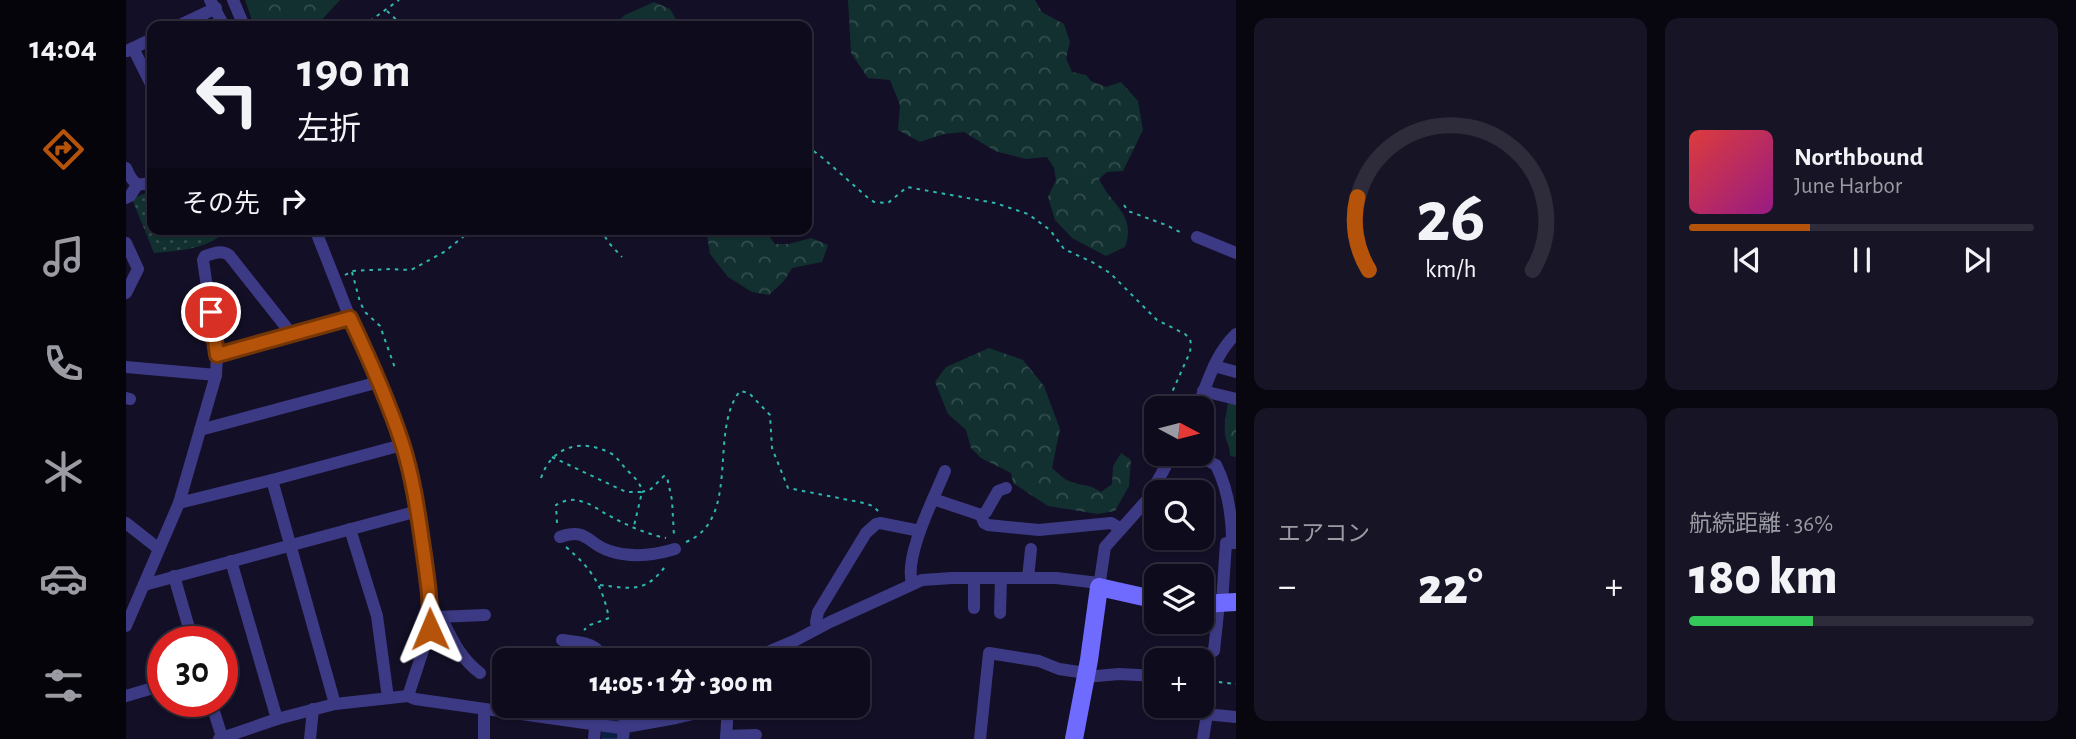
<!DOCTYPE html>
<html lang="ja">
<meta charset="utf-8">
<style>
:root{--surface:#0e0b1c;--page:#171425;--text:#f1f3f6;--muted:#9b9ba3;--line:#2e2b3b;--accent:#b45309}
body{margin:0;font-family:"Alegreya Sans","Noto Sans JP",sans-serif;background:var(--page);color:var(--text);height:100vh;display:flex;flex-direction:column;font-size:26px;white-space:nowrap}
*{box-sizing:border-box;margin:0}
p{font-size:23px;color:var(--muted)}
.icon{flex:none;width:38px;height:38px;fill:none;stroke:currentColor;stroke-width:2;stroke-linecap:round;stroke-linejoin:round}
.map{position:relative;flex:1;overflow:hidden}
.details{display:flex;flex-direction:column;gap:18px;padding:18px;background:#08060f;width:840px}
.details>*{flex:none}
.top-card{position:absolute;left:21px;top:21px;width:665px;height:214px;border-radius:14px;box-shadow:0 2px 5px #0004,0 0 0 2px var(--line);background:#0e0b1c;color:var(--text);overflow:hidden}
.needle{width:46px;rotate:97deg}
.fabs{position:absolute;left:1018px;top:396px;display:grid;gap:14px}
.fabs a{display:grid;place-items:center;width:70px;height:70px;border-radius:14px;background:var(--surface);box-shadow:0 2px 5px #0004,0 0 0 2px var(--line);font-size:35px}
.speed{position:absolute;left:21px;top:626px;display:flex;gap:14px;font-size:35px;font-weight:700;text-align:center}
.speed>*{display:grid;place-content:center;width:91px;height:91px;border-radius:50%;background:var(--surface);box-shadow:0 2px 5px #0004,0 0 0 2px var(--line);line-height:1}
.speed .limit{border:10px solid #d22;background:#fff;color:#111}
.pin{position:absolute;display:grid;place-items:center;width:60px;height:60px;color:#fff;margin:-30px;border:4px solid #fff;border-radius:50%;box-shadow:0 2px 7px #0007}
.me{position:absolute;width:77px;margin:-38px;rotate:359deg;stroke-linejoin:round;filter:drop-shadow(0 0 5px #0008)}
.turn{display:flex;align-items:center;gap:24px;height:147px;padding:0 35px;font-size:32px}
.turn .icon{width:91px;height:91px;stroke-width:2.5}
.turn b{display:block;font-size:49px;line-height:60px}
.then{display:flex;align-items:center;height:66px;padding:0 35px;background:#0003;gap:14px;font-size:26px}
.big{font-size:52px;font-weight:800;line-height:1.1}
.details .card{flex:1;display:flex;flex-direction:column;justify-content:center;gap:10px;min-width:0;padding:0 24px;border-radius:14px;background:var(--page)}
.details .dial{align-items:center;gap:0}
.dial svg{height:182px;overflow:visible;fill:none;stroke:var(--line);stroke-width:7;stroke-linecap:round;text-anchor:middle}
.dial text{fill:var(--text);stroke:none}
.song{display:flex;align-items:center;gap:21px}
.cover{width:84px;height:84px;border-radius:10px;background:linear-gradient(135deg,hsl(0 70% 55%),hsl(310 70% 35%))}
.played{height:7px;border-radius:4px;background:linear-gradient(90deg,var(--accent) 35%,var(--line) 35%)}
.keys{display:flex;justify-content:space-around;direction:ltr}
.heat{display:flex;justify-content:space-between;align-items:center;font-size:38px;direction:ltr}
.charge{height:10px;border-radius:5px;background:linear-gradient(90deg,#34c759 36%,var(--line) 0)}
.details .tiles{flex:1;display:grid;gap:18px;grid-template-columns:repeat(2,1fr)}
.trip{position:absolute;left:366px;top:648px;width:378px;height:70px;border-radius:14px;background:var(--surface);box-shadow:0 2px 5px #0004,0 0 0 2px var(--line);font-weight:800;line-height:70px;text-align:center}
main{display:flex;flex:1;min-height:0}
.tab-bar{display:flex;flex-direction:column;width:126px;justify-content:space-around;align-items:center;background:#06040b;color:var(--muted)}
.tab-bar .icon{width:49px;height:49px}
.tab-bar .active{color:var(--accent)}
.tab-bar b{font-size:32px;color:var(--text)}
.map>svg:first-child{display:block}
.grass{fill:url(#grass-dots)}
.forest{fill:url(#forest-crowns)}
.water{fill:url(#water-rules)}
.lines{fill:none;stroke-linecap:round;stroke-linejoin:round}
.path{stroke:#2fb8b0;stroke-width:2;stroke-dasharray:3.5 5;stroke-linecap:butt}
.minor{stroke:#3d3a85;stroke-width:12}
.secondary{stroke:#6f6bff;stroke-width:18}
.route-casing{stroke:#753606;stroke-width:18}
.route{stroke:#b45309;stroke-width:12}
</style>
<main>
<nav class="tab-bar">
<b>14:04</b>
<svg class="icon active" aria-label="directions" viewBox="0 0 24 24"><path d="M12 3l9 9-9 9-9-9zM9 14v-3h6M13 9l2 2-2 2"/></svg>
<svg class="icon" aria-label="music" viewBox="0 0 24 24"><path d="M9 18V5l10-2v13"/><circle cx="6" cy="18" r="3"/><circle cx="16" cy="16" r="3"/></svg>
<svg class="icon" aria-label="phone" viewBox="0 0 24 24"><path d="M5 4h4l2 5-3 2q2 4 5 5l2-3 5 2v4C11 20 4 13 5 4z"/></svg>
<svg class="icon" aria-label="climate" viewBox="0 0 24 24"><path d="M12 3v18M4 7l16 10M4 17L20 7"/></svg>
<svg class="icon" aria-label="car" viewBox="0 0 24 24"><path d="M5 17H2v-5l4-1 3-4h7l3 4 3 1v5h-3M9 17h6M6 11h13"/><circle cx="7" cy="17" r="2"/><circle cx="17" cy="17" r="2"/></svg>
<svg class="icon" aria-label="filters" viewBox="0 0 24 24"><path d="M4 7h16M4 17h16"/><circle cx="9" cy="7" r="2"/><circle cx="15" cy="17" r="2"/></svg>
</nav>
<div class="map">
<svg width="1110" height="739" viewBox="0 0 1110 739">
<defs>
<pattern id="grass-dots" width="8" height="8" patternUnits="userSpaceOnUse" patternTransform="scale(1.75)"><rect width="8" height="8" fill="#12302f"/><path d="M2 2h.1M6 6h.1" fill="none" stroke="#344d4e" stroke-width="1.8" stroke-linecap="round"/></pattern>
<pattern id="forest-crowns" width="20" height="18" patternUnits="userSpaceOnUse" patternTransform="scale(1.75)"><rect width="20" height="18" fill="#12302f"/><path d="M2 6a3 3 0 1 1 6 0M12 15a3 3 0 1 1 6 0" fill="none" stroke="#344d4e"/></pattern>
<pattern id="water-rules" width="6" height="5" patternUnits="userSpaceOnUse" patternTransform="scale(1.75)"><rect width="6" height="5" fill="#0a1f44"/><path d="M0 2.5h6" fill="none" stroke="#2d3f60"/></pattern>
</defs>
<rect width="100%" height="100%" fill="#130f26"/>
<path class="grass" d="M 26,190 L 26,229 L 103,229 C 80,250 57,250 28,253 L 6,199 Z"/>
<g class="forest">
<path d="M 119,0 L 214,0 L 190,26 L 128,26 Z"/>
<path d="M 722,0 L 909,0 L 916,12 L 938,24 L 944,42 L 940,58 L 946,72 L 960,75 L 965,81 L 980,87 L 995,82 L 1012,101 L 1017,130 L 997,171 L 981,172 L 973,179 C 985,205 1011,215 999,247 L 980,256 L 946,238 L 929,220 L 922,197 L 930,180 L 928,168 L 921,157 L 900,159 L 869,151 L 838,132 L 818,134 L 794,142 L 772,130 L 774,105 L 764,80 L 742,78 L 725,53 Z"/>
<path d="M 528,2 L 544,9 L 554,26 L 486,26 L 499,15 Z"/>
<path d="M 580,229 L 638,229 L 649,244 L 663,244 L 685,238 L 702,245 L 696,262 L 666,268 L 658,281 L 643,295 L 626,292 L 602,277 L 584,254 Z"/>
<path d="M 863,348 L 897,360 L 918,386 L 934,429 L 926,468 C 932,473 938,480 946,482 C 959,487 961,483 975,492 L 986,484 L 987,466 L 995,453 L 1005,460 L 1003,486 L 989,511 L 972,514 L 922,506 L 887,483 L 885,473 L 855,458 L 845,448 L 840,430 L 822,414 L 809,382 L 820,367 Z"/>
<path d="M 1102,403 L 1110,405 L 1110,457 L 1104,456 C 1104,448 1102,445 1100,439 C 1097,427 1100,415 1102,403 Z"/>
</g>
<path class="water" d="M 479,705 L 496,705 L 492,739 L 475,739 Z"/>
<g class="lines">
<g class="path">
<path d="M 261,11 L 277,26"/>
<path d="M 237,26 L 273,0"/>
<path d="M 681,146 L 698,159 L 741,197 L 748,202 L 762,203 L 781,187 L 869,203 L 902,214 L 924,230 L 938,249 L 966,262 L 984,273 L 1031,320 L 1059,334 L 1064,339 L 1065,344 L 1064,352 L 1039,408"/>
<path d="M 998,205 L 1002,211 L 1040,225 L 1058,234"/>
<path d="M 428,229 L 433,235 L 440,234 L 445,229"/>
<path d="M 475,229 L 482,242 L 496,257"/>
<path d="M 226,272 L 234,302 L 239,312 L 254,326 L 269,368"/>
<path d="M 219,275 L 226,271 L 264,269 L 285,270 L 318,252 L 347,229"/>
<path d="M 1031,429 C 1027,440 1023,448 1033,456"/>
<path d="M 426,457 L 500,492 L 516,492 L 508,526"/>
<path d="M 415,478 C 426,445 457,438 486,454 C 492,458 496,465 501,470 C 508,477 515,483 516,492 L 525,489 L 538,476 L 541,477 L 546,500 L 548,536"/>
<path d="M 431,523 L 430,505 C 438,500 448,498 457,502 C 466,504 474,511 482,515 C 500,525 520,534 540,538"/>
<path d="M 560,542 C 616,519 582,431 614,391 L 623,393 L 644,415 L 646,448 L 662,488 L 738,503 L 747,506 L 753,512"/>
<path d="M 440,547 C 466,569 476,585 483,618 L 464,625 L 458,630"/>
<path d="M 474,585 C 507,589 520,593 541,564"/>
<path d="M 1076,680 L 1110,684"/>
</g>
<g class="minor">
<path d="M 84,0 L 98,26"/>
<path d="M 107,0 L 118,26"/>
<path d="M 52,26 L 90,8"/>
<path d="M 7,48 L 26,86"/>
<path d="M 1,51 L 26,39"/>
<path d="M 0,168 C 6,182 11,189 26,181"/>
<path d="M 0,198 L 4,196 L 11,185"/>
<path d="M 189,229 L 224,318 L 247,367 L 272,432 L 292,511 L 305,604 L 304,629 L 282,696"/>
<path d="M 1071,237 L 1110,253"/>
<path d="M 0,243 L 12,269 L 0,293"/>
<path d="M 91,355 L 77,260 L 79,256 C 88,253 95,250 103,255 L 160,327 L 163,335"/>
<path d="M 1088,366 L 1110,372"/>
<path d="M 0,367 L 90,375"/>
<path d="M 1077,391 L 1110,399"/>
<path d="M 0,398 L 4,399"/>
<path d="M 1071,408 C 1082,382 1089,354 1110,334"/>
<path d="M 74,430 L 253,382"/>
<path d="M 1045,457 L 1082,461 L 1090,465 C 1102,489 1106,516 1106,543"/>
<path d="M 146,480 L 209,704"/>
<path d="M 807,499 L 855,515 L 860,512 L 872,491 L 880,488"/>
<path d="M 53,503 L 146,480 L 276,445"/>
<path d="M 855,515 L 858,523 L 862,525 L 913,530 L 985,523 L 995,529"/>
<path d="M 0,523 L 33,549"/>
<path d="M 224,529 L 251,616 L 262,698"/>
<path d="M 434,537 C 462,527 462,545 484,551 C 505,558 529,555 549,549"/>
<path d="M 105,561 L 151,719"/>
<path d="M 48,576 L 67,642"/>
<path d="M 848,578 L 848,608"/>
<path d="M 902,578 L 905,549"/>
<path d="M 786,583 C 778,556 808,498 819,471"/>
<path d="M 18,585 L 292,511"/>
<path d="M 973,587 L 979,547 L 1021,500 L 1047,453"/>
<path d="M 1096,603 L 1100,543 L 1109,543"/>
<path d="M 874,613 L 875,578"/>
<path d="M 310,617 L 359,615"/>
<path d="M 315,617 C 326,639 334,658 354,673"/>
<path d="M 0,626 L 53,503 L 90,375 L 91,355 L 224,318"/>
<path d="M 692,628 L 690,622 L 692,612 L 740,533 L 750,524 L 754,523 L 794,531"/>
<path d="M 436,640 C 450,642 475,642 475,660"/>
<path d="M 1060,653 L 1080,655 L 1088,651 L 1093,603"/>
<path d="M 623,660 L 670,640 L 704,622 L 796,580 L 826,578 L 930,578 L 973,583"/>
<path d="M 959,677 L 993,674 L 1031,676"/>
<path d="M 0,696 L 37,685"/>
<path d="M 85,702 L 96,737"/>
<path d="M 358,709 L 358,739"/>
<path d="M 1069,713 L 1110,717"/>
<path d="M 600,736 L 630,735"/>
<path d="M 93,739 L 151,719 L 209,704 L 282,696 L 289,699 L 494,728 L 550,718 L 602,706"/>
<path d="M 184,739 L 187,709"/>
<path d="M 468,739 L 471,705"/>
<path d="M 497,739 L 500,705"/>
<path d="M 600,739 L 602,705"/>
<path d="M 854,739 L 863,653 L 913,661 L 933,669 L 960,673"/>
<path d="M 1077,739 L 1081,714"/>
</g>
<g class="secondary">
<path d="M 1076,604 L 1110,602"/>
<path d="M 948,739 L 963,660 L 973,587 L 1031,600"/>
</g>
</g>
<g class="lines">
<defs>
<path id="route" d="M 85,312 L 91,355 L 224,318 C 243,358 262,400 276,443 C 287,477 292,513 297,548 C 301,576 305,601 304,629"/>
</defs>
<use href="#route" class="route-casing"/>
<use href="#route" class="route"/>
</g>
</svg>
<div class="fabs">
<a><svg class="needle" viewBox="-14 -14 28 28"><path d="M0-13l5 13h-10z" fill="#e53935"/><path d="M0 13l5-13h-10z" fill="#9b9ba3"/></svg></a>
<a><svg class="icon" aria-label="search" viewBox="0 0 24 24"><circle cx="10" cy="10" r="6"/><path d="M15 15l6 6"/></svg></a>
<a><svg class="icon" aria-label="layers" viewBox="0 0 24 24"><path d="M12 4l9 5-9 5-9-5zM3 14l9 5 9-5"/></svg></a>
<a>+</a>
</div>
<div class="speed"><div class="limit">30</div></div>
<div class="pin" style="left:85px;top:312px;background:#d93025"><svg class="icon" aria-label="arrive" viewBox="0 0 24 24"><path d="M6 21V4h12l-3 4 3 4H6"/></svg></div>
<svg class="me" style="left:304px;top:629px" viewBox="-20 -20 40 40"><path d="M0-17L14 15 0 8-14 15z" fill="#b45309" stroke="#fff" stroke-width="4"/></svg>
<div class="trip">14:05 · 1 分 · 300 m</div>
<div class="top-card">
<div class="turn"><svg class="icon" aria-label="left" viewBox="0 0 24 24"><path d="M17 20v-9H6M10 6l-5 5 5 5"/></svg><div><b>190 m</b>左折</div></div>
<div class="then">その先<svg class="icon" aria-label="right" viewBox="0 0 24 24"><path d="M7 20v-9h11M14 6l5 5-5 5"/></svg></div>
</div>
</div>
<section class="details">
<div class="tiles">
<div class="card dial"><svg viewBox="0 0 100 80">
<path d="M14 69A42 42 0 1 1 86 69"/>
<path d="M14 69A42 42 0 0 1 9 37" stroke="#b45309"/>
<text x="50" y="56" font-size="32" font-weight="700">26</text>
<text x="50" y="72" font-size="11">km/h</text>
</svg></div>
<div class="card">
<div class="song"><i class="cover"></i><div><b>Northbound</b><p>June Harbor</p></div></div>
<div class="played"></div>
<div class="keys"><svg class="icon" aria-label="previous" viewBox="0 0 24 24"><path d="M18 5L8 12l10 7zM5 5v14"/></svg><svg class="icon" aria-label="pause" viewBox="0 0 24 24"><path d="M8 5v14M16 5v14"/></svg><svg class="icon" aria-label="next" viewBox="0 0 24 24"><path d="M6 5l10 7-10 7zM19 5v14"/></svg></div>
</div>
<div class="card"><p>エアコン</p>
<div class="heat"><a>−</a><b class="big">22°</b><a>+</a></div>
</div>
<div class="card"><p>航続距離 · 36%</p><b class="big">180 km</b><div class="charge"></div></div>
</div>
</section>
</main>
